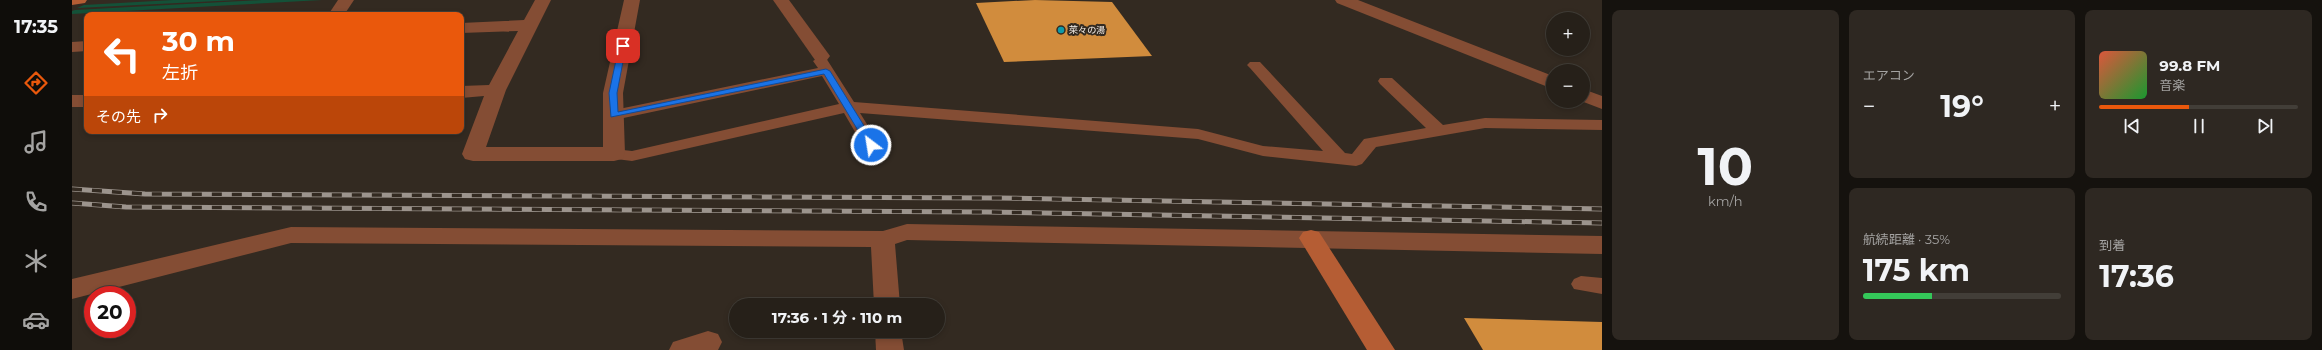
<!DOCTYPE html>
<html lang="ja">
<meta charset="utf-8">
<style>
:root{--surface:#262019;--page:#2e2822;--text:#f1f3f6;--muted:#a4a3a2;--line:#423e38;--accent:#ea580c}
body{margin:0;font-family:Montserrat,"Noto Sans JP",sans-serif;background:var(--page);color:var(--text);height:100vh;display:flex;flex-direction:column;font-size:15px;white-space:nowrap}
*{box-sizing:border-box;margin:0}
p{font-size:13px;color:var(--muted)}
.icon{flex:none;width:22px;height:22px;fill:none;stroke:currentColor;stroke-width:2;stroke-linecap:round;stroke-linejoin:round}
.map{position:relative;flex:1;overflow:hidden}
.sheet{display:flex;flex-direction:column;gap:10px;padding:10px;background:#15120e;width:720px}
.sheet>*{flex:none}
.hud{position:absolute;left:12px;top:12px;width:380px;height:122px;border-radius:8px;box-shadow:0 2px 6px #0003,0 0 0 1px var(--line);background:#ea580c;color:#fff;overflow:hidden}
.controls{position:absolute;left:1474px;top:12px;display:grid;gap:8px}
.controls a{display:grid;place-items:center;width:44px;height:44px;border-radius:50%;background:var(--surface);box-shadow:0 2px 6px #0003,0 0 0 1px var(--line);font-size:20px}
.speed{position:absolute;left:12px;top:286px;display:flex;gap:8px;font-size:20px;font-weight:700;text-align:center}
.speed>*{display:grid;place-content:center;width:52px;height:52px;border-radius:50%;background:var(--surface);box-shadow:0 2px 6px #0003,0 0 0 1px var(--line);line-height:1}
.speed .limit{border:6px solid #d22;background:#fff;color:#111}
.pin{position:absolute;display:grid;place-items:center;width:34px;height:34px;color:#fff;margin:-17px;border-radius:8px;box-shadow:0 2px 6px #0006}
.me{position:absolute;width:44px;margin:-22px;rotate:329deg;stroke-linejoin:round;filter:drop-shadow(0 0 3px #0008)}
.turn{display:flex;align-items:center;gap:14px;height:84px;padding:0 12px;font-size:18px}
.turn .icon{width:52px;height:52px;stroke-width:2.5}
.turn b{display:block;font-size:28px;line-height:34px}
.then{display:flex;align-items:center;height:38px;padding:0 12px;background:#0003;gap:8px;font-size:15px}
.big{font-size:30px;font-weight:700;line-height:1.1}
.sheet .widget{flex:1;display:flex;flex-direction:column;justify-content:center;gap:6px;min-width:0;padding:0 14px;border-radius:8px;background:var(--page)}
.sheet .dial{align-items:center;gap:0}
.dial b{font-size:52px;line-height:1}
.song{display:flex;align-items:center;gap:12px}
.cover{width:48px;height:48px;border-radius:6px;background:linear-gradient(135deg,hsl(10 70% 55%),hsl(130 70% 35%))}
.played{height:4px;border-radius:2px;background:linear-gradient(90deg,var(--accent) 45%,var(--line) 45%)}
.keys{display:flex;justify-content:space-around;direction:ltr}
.heat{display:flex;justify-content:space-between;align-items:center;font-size:22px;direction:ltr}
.charge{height:6px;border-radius:3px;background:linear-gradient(90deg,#34c759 35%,var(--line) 0)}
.sheet .tiles{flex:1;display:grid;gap:10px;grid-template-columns:repeat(3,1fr)}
.widget:first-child{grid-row:span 2}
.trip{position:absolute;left:657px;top:298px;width:216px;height:40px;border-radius:20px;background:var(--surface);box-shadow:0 2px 6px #0003,0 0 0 1px var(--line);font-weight:700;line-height:40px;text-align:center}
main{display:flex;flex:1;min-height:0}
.dock{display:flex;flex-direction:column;width:72px;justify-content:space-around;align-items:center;background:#0f0d0a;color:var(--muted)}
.dock .icon{width:28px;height:28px}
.dock .current{color:var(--accent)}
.dock b{font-size:18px;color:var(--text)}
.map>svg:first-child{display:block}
.green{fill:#145138}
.building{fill:#d18c3d}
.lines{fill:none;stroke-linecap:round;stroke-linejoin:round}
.lane{fill:#844d34;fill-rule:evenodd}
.street{fill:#844d34;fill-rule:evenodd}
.secondary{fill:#b55d34;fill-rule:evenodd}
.rail-casing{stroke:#9c948d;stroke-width:5}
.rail{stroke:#332a21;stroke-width:3.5;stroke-dasharray:10;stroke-linecap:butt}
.route{fill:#1a73e8;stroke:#114b97}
.culture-dot{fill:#0f9aa8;stroke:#332a21;stroke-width:1.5}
.labels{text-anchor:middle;stroke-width:4;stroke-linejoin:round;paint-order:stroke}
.far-poi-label{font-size:9px;fill:#f9f3ed;stroke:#332a21;text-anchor:start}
</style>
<main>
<nav class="dock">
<b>17:35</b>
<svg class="icon current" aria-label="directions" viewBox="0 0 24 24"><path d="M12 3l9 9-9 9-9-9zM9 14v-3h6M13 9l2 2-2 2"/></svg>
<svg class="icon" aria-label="music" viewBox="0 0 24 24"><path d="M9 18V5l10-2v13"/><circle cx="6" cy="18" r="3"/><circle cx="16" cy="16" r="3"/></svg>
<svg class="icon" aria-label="phone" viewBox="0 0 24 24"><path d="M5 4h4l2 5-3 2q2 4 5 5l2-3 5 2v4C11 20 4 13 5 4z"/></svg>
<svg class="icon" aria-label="climate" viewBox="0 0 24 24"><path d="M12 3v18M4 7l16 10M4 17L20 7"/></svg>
<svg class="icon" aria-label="car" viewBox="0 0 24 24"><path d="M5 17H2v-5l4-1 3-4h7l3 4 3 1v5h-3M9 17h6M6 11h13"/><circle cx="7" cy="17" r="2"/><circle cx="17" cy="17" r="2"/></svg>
</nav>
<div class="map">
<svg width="1530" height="350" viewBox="0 0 1530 350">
<rect width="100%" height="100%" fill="#332a21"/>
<g class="green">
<path d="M 101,0 L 166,0 L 5,8 L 12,5 Z"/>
<path d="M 190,0 L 250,0 L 0,14 L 0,11 L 3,10 Z"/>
</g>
<g class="building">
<path d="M 963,0 L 1040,2 L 1080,56 L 932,62 L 904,3 Z"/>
<path d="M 1392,318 L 1530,322 L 1530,350 L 1411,350 Z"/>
</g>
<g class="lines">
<g class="lane">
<path d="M 749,56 L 754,58 L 782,102 L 1126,129 L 1191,146 L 1251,151 L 1178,68 L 1175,65 L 1178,62 L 1188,62 L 1273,153 L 1280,154 L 1292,139 L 1354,128 L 1308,84 L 1306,81 L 1308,78 L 1320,78 L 1371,125 L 1413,118 L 1530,120 L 1530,130 L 1413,128 L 1304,147 L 1290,164 L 1284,166 L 1191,156 L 1126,139 L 788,113 L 808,145 L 805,149 L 793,149 L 772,113 L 560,161 L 536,158 L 533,154 L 536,150 L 542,149 L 560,151 L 767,104 L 750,76 L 542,120 L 536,118 L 534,115 L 536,112 L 542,110 L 746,68 L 741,61 Z"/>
<path d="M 1509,276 L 1530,278 L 1530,294 L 1502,289 L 1499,284 L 1502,279 Z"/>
</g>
<g class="street">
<path d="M 266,0 L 282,0 L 272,15 L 256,15 Z"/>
<path d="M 463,0 L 479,0 L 434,90 L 414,147 L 531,147 L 531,93 L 552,0 L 568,0 L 551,93 L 553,154 L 550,159 L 542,161 L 401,161 L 393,159 L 390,154 L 412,96 L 389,98 L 389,86 L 417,85 L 446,31 L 389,33 L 389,23 L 452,20 Z"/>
<path d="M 701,0 L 717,0 L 758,56 L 755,60 L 743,60 Z"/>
<path d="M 1263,0 L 1286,0 L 1481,76 L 1481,89 L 1265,3 Z"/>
<path d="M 15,41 L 15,51 L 0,52 L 0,42 Z"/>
<path d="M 1511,89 L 1530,96 L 1530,109 L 1509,101 L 1511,101 Z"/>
<rect x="0" y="95" width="15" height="12"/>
<path d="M 835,224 L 1530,236 L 1530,254 L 835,240 L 823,244 L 828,305 L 802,305 L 799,247 L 219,243 L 0,299 L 0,279 L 219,227 L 811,231 Z"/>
<path d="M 636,331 L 646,334 L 650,342 L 646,350 L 597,350 L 601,342 Z"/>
<path d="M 803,331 L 829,331 L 832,350 L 804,350 Z"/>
</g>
<g class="secondary">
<path d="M 0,0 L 15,0 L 13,3 L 0,5 Z"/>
<path d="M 1239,230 L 1247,232 L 1323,350 L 1295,350 L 1227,238 L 1231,232 Z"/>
</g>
<defs>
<g id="rail">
<path d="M 0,189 L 73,194 L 926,198 L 1530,209"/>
<path d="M 0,203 L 54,207 L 915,212 L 1530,223"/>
</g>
</defs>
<use href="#rail" class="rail-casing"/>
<use href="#rail" class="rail"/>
</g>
<path class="route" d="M 551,44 L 554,46 L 545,93 L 546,112 L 754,69 L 758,71 L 804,145 L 796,147 L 752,74 L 539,117 L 537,93 L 547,46 Z"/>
<circle class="culture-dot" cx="989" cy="30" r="4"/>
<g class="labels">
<g class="far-poi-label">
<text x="997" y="33">菜々の湯</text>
</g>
</g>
</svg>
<div class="controls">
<a>+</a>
<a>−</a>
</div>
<div class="speed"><div class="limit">20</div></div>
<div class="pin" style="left:551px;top:46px;background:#d93025"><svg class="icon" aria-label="arrive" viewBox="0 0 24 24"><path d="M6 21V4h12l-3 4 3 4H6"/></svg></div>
<svg class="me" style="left:799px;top:145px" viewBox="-20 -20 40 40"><circle r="17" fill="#1a73e8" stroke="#fff" stroke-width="3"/><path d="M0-11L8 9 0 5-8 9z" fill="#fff"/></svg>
<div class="trip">17:36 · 1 分 · 110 m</div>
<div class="hud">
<div class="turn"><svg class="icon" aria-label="left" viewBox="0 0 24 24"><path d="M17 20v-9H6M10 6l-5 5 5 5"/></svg><div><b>30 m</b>左折</div></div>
<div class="then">その先<svg class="icon" aria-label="right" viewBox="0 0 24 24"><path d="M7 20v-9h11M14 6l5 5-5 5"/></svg></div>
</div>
</div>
<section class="sheet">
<div class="tiles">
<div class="widget dial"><b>10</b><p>km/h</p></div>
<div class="widget"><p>エアコン</p>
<div class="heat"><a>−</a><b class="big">19°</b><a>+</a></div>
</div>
<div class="widget">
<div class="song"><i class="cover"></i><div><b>99.8 FM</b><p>音楽</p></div></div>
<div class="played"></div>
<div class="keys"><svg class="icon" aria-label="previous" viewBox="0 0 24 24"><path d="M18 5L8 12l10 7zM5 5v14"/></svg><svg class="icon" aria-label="pause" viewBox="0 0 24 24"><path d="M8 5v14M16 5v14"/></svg><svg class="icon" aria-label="next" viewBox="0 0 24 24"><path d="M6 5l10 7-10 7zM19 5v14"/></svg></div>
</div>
<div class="widget"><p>航続距離 · 35%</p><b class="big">175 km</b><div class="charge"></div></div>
<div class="widget"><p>到着</p><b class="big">17:36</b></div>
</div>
</section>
</main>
